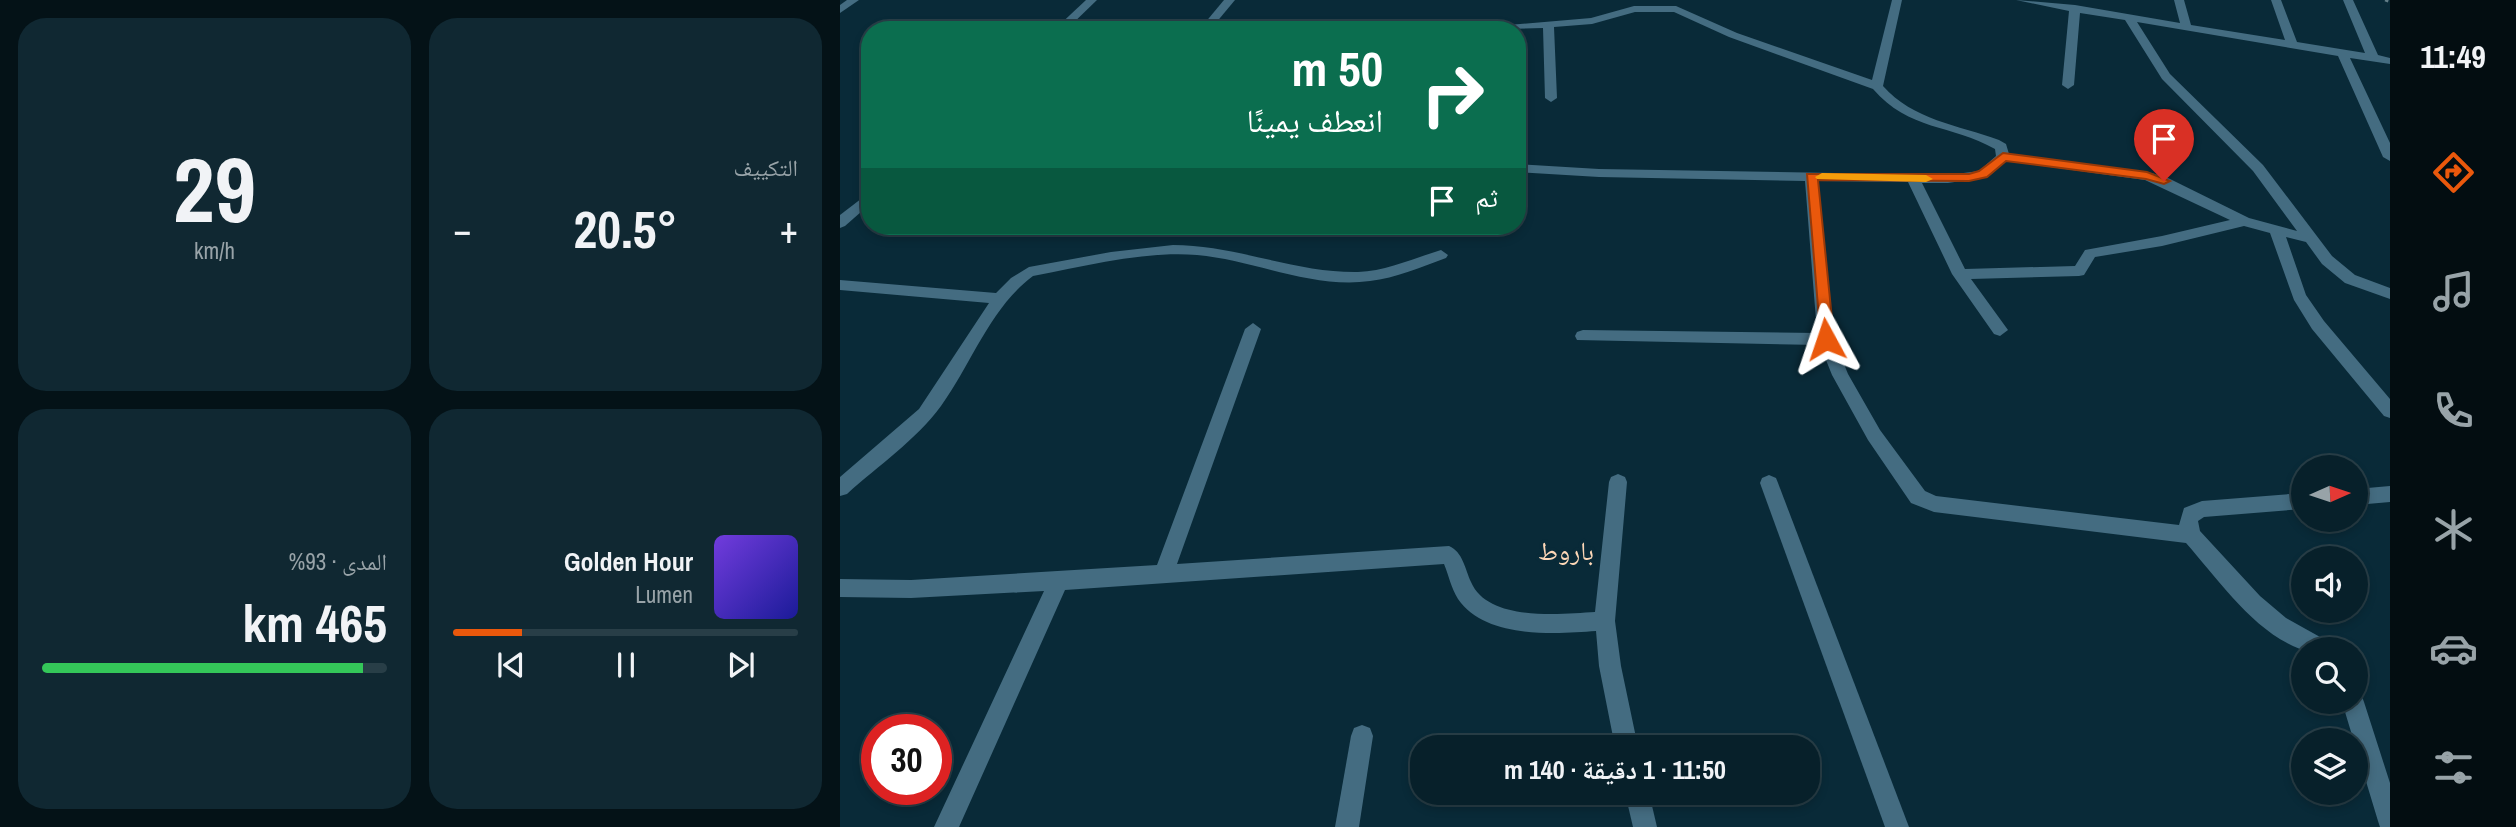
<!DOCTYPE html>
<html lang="ar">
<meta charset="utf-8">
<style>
:root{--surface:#07202a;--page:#102832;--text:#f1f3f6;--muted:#98a3a8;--line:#283e47;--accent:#ea580c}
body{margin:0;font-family:"Archivo Narrow","Noto Naskh Arabic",sans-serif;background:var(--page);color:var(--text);direction:rtl;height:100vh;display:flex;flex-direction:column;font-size:26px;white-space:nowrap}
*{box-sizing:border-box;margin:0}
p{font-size:23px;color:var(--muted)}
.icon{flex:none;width:38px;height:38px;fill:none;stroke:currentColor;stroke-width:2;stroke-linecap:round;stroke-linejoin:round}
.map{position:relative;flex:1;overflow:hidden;direction:ltr}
.sheet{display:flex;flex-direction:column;gap:18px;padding:18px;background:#041217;width:840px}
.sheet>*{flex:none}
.hud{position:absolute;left:21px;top:21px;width:665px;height:214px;border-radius:28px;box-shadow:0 4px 10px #0003,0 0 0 2px var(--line);direction:rtl;background:#0b6e4f;color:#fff;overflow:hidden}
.needle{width:46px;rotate:87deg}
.buttons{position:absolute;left:1451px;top:455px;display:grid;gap:14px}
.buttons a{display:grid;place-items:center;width:77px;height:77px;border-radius:50%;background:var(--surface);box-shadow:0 4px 10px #0003,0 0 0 2px var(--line);font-size:35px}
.speed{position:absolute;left:21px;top:714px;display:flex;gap:14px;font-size:35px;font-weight:700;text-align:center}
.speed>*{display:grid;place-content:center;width:91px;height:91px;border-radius:50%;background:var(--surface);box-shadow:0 4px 10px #0003,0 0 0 2px var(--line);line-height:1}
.speed .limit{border:10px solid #d22;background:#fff;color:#111}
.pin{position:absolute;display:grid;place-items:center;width:60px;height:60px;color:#fff;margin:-72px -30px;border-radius:50% 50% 50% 0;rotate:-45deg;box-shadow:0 0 7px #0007}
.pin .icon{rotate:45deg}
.me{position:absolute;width:77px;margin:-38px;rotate:355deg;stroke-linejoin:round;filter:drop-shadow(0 0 5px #0008)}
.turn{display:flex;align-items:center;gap:24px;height:147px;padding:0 28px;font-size:32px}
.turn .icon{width:91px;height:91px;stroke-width:2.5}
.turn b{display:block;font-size:49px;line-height:60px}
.then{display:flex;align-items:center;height:66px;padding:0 28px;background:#0003;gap:14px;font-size:26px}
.big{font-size:52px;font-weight:800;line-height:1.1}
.sheet .tile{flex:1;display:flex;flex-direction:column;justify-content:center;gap:10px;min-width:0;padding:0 24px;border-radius:28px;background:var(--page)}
.sheet .dial{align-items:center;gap:0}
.dial b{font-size:91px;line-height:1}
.song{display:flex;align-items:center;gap:21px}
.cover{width:84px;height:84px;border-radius:10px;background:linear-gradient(135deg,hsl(260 70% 55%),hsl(240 70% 35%))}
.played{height:7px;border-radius:4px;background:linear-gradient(90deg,var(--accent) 20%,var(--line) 20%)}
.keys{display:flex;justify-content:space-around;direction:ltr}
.heat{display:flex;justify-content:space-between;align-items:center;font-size:38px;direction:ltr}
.charge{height:10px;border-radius:5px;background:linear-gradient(90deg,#34c759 93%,var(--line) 0)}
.sheet .tiles{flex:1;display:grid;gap:18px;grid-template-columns:repeat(2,1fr)}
.trip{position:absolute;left:570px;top:735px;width:410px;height:70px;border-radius:28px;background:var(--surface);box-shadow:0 4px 10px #0003,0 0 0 2px var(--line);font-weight:800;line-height:70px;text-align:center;direction:rtl}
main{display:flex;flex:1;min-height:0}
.tab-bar{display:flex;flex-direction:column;width:126px;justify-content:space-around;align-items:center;background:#030d11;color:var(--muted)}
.tab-bar .icon{width:49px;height:49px}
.tab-bar .active{color:var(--accent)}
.tab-bar b{font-size:32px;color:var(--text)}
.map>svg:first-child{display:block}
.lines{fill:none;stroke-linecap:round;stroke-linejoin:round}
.path{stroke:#627d88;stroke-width:2.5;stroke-dasharray:3.5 3.5;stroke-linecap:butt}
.minor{fill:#446c81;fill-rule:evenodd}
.route{fill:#ea580c;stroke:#983908;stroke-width:2}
.slow{fill:#f59e0b}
.labels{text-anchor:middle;stroke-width:7;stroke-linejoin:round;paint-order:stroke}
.quarter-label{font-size:26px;fill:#fdd7b7;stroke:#092a38}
</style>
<main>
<nav class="tab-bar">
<b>11:49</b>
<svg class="icon active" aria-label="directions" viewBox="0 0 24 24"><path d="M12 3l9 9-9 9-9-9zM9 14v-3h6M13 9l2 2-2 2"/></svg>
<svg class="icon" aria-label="music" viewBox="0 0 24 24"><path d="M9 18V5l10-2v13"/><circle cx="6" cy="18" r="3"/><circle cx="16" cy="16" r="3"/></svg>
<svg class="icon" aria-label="phone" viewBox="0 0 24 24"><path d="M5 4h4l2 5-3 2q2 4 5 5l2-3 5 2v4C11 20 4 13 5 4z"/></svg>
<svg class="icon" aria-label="climate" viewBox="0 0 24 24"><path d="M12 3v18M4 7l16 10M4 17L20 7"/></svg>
<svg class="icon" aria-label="car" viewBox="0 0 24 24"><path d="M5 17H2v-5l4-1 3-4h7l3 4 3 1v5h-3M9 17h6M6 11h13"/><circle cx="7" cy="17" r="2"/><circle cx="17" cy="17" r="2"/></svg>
<svg class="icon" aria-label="filters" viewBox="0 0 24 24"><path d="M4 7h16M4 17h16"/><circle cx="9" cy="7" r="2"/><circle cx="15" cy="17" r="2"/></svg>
</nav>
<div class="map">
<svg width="1550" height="827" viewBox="0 0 1550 827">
<rect width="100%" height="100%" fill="#092a38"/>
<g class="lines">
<path class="path" d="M 1545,0 L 1550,2"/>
<g class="minor">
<path d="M 7,0 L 19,0 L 0,13 L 0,5 Z"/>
<path d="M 246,0 L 257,0 L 226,30 L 214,30 Z"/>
<path d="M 384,0 L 395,0 L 370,30 L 359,30 Z"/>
<path d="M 1052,0 L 1062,0 L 1043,86 C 1073,120 1118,125 1159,140 L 1166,144 L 1169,154 L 1312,173 L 1328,178 L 1409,218 L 1457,231 L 1413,171 L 1322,79 L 1285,20 L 1240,13 L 1234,85 L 1228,89 L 1222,85 L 1229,11 L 1176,0 L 1235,5 L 1340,23 L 1334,0 L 1344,0 L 1351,25 L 1445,40 L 1431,0 L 1441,0 L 1457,42 L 1525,53 L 1503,0 L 1513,0 L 1538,55 L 1550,58 L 1550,64 L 1510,58 L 1550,143 L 1550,161 L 1543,157 L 1498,56 L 1297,22 L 1330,74 L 1423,165 L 1492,256 L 1515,275 L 1550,288 L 1550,299 L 1505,283 L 1482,264 L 1466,242 L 1446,237 L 1466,295 L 1484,321 L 1550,399 L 1550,418 L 1544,416 L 1472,329 L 1454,300 L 1430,233 L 1404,226 L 1322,246 L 1255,257 L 1244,275 L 1239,276 L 1131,279 L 1168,330 L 1160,336 L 1154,334 L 1112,274 L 1068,182 L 978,181 L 994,339 L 1008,374 L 1040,430 L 1085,491 L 1096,496 L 1339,525 L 1344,508 L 1362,501 L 1463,493 L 1463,509 L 1364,517 L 1358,521 L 1360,531 L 1420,596 L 1446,618 L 1489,642 L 1492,649 C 1482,649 1467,651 1460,649 C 1413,631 1378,579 1346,543 L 1094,512 L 1071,503 L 1028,440 L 992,375 L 980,345 L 737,340 L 735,336 L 737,332 L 743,330 L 977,333 L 965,181 L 759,177 L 677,172 L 677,164 L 759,169 L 1108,175 L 1139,171 L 1156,156 L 1155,149 C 1111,124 1069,131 1033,89 L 889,37 L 834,12 L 795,12 L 752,24 L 714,27 L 717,98 L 711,102 L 705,98 L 703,28 L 632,30 L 633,28 L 751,18 L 794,6 L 836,6 L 897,33 L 1032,80 ZM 1166,161 L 1305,180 L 1390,220 L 1322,236 L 1245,250 L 1235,266 L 1125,269 L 1082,183 L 1108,183 L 1148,177 Z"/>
<path d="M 30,192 L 30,204 L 5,226 L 0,228 L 0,215 Z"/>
<path d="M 333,245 C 396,245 455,273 518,272 C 547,271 574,258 601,250 L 608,255 L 606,258 C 581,267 556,278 530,281 C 472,289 414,260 357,255 C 302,251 247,266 193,276 C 150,308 132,363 101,406 C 75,441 39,465 7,494 L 0,496 L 0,477 L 79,409 L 149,303 L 0,290 L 0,280 L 156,293 L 171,278 L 189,267 L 271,252 Z"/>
<path d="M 413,323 L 421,329 L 337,564 L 609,546 C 623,552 625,569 631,582 C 648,622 720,614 755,612 L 769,482 L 771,477 L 778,474 L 785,477 L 787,482 L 775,621 L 781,666 L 798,747 L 775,747 L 759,666 L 756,631 C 715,634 645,639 618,599 C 611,588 609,576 604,564 L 225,590 L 119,827 L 94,827 L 204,591 L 71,598 L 0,597 L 0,579 L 71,580 L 317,565 L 405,329 Z"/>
<path d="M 929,475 L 936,478 L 938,483 L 1069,827 L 1045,827 L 920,483 L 922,478 Z"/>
<path d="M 1550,486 L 1550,502 L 1516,505 L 1516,489 Z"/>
<path d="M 1516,692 L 1521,694 L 1524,702 L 1550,783 L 1550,827 L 1540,827 L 1538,821 L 1502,702 L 1516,702 Z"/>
<path d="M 522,725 L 530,728 L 533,736 L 519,827 L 495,827 L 511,736 L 514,728 Z"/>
<path d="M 785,793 L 809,793 L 817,827 L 793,827 Z"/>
</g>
</g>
<path class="route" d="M 1163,153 L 1307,172 L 1330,181 L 1324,184 L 1306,179 L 1166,161 L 1147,177 L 1129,181 L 978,180 L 994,339 L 986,345 L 981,343 L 967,174 L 1129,174 L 1139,171 Z"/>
<path class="slow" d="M 982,173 L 1086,175 L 1093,179 L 1086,182 L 977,179 L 975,177 Z"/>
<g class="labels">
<g class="quarter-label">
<text x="726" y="560">باروط</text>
</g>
</g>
</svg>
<div class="buttons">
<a><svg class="needle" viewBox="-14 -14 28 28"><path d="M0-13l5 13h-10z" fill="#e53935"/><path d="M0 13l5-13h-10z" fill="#98a3a8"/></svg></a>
<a><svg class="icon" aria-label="sound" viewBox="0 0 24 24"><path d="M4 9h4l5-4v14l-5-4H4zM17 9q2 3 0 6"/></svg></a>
<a><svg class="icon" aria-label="search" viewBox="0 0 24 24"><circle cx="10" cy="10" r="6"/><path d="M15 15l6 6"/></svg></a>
<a><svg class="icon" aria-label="layers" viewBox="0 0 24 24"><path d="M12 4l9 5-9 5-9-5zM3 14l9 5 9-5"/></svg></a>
</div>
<div class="speed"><div class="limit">30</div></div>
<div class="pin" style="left:1324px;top:181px;background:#d93025"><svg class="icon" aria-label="arrive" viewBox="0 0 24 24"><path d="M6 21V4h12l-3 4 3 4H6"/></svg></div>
<svg class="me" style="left:986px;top:339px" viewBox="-20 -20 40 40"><path d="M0-17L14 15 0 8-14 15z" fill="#ea580c" stroke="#fff" stroke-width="4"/></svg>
<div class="trip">11:50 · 1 دقيقة · 140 m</div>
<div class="hud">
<div class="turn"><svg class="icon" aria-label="right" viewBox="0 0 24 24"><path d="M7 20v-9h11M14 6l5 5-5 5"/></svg><div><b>50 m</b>انعطف يمينًا</div></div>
<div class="then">ثم<svg class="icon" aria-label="arrive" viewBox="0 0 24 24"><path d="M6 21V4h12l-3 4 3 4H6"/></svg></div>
</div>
</div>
<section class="sheet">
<div class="tiles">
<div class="tile"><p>التكييف</p>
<div class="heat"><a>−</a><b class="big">20.5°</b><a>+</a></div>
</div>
<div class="tile dial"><b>29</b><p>km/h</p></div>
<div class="tile">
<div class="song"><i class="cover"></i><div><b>Golden Hour</b><p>Lumen</p></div></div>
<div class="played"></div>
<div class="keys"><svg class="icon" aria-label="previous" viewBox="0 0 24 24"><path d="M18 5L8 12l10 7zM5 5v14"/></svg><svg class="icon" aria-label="pause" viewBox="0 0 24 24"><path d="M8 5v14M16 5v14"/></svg><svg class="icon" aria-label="next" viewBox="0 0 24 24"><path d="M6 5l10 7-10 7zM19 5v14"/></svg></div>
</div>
<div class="tile"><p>المدى · 93%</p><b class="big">465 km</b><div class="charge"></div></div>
</div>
</section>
</main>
